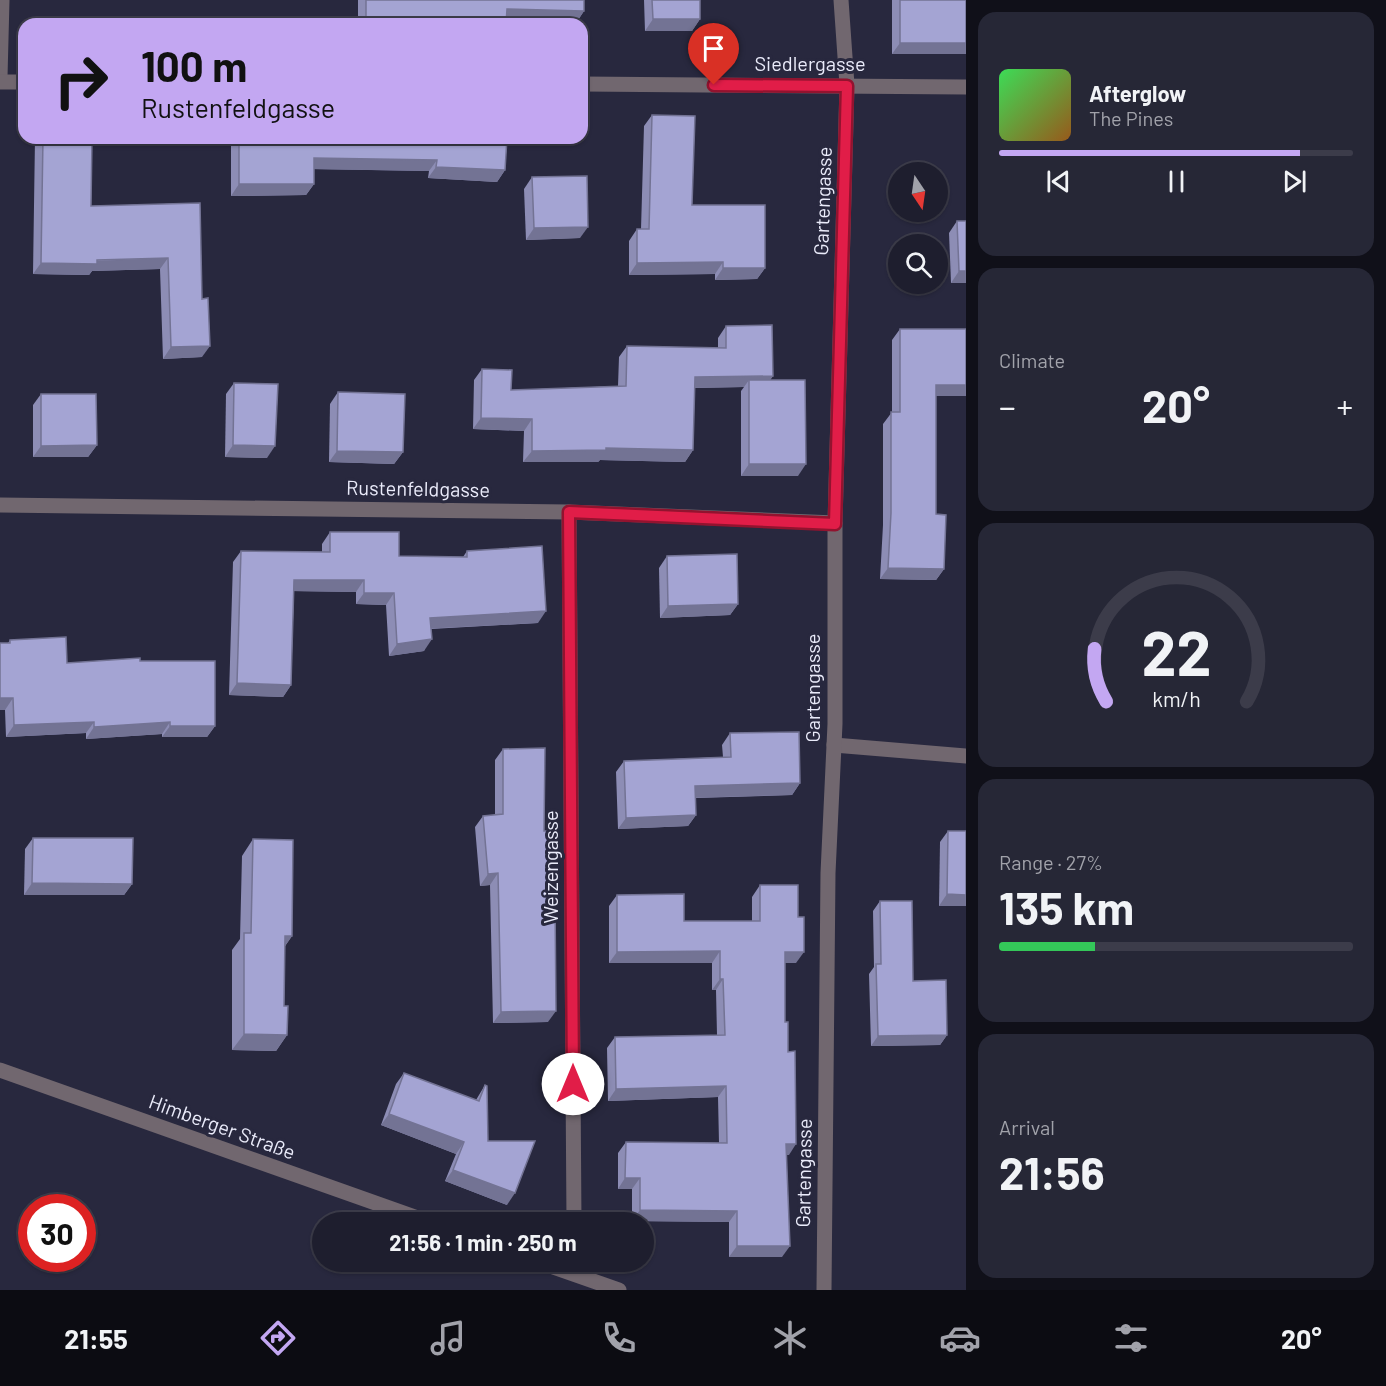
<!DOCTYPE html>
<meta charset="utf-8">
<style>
:root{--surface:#1e1e2e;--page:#262736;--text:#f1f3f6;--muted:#a1a2aa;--line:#3c3c4a;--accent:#c3a7f2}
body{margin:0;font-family:Barlow,sans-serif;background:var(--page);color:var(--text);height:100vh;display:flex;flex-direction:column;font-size:22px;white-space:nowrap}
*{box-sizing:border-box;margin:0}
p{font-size:20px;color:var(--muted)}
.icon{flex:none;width:33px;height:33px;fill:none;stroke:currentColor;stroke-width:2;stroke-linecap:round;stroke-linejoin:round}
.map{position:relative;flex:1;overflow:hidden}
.details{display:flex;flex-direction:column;gap:12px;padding:12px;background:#101019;width:420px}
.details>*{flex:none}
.top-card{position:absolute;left:18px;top:18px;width:570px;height:126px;border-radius:18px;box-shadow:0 2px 4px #0004,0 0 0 2px var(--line);background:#c3a7f2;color:#111;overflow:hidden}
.needle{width:39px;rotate:167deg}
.tools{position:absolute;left:888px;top:162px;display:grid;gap:12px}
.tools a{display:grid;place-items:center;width:60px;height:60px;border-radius:50%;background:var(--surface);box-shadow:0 2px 4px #0004,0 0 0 2px var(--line);font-size:30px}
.speed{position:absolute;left:18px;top:1194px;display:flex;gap:12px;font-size:30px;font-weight:700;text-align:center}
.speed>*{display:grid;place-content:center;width:78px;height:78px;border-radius:50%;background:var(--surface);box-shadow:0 2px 4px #0004,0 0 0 2px var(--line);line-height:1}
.speed .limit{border:9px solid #d22;background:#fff;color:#111}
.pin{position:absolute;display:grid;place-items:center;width:51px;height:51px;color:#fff;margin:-62px -26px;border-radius:50% 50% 50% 0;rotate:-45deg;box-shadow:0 0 6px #0007}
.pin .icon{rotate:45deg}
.me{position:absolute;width:66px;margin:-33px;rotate:0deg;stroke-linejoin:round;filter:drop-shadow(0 0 4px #0008)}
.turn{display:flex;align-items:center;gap:21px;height:126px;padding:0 24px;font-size:27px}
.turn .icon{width:78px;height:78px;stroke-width:2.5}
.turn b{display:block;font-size:42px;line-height:51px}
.big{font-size:45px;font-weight:700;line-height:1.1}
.details .tile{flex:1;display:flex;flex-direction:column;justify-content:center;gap:9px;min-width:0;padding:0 21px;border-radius:18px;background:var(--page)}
.details .dial{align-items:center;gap:0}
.dial svg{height:156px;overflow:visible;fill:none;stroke:var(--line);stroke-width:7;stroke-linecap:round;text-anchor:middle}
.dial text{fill:var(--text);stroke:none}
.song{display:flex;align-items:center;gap:18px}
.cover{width:72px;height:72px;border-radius:9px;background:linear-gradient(135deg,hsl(130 70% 55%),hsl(30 70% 35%))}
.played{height:6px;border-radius:3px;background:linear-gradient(90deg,var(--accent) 85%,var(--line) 85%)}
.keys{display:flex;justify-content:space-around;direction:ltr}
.heat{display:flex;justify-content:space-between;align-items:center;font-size:33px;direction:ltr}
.charge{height:9px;border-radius:4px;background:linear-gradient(90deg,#34c759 27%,var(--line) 0)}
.trip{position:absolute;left:312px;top:1212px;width:342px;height:60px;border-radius:30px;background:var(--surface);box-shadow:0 2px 4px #0004,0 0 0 2px var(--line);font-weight:700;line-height:60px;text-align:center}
.dock{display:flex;height:96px;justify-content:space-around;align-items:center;background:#0c0c12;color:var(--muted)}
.dock .icon{width:42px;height:42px}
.dock .on{color:var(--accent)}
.dock b{font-size:27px;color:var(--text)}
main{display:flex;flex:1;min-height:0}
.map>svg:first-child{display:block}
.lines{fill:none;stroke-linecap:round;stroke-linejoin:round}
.minor{stroke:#71676f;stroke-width:15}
.tertiary{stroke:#71676f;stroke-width:15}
.wall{fill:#8d8db5}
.shaded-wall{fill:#737394}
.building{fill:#a4a4d3;stroke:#737394;stroke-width:1.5}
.route-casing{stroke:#92132f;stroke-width:15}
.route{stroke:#e11d48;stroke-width:10}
.labels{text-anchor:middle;stroke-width:6;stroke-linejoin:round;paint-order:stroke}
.street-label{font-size:20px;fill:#eaebfa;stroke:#28283e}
</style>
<main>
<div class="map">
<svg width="966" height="1290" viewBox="0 0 966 1290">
<rect width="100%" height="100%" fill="#28283e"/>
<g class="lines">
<g class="minor">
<path d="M 0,77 L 2,0"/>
<path d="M 0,82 L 24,82"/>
<path d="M 582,84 L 966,87"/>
<path d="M 0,505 L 569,512 L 835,523"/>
<path d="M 569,512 L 574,1222"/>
<path d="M 834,745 L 966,756"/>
<path d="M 824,1290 L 828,873 L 835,724 L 835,523 L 847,85 L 841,0"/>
</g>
<g class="tertiary">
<path d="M 0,1070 L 429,1222"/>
<path d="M 539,1262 L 619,1290"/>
</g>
</g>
<g class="wall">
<path d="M 358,0 L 584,0 L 584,11 L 576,23 L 506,21 L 506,24 L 358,24 Z"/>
<path d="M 644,0 L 700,0 L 700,19 L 692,31 L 645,31 Z"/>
<rect x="892" y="0" width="74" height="54"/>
<path d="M 652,115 L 692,205 L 765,268 L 757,279 L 715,280 L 715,274 L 629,275 L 629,241 L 637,229 L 641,229 L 644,126 Z"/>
<path d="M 35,138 L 92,138 L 91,206 L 200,203 L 202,357 L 163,359 L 160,269 L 92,271 L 89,275 L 33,274 Z"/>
<path d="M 231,138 L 507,138 L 505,170 L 497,182 L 428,178 L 429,171 L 314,169 L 314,184 L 306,195 L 231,196 Z"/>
<path d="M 532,177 L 580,238 L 526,240 L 524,189 Z"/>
<path d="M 957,221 L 966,221 L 966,283 L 951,283 L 949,233 Z"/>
<path d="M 726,326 L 773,376 L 770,380 L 798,476 L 741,476 L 741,391 L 744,387 L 694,388 L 693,450 L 685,462 L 600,460 L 598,462 L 523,462 L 524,431 L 473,429 L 474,380 L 482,369 L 511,390 L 618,386 L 619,357 L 627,346 L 718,348 L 718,338 Z"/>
<path d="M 900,329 L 966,329 L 966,396 L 936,396 L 936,514 L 944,569 L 936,580 L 880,579 L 883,525 L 883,424 L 892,412 L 892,340 Z"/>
<path d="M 234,383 L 267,458 L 225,457 L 226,394 Z"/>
<path d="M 338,392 L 403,452 L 394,464 L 329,462 L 330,404 Z"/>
<path d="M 41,394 L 97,445 L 88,457 L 33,457 L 33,405 Z"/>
<path d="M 330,532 L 399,556 L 463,557 L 467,551 L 538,623 L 431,629 L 424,651 L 389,656 L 386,605 L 356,604 L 356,592 L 294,591 L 291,685 L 283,697 L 229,695 L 233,562 L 241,551 L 322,552 L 322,544 Z"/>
<path d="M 667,556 L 738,604 L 730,615 L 660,618 L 659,568 Z"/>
<path d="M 10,640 L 67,663 L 140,661 L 215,726 L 207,737 L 162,737 L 162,734 L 86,739 L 86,733 L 6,737 L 5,710 L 0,710 L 0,643 L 8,643 Z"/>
<path d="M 730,733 L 800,783 L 792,795 L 696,798 L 696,815 L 688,826 L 618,829 L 616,772 L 624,761 L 723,757 L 722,745 Z"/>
<path d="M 503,749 L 544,831 L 548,1022 L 493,1023 L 490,885 L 480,886 L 475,827 L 483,816 L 495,815 L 495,760 Z"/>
<path d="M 948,831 L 966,906 L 939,906 L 940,842 Z"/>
<path d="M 33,838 L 132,884 L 124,895 L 24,895 L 25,849 Z"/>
<path d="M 253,839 L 292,936 L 285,946 L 284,1006 L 287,1035 L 276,1051 L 232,1050 L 232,950 L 240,939 L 242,856 Z"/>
<path d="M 760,885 L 796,963 L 785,963 L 785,1022 L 789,1155 L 787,1155 L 782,1257 L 729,1257 L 729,1222 L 632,1221 L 632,1189 L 618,1189 L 618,1153 L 626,1142 L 719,1143 L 718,1097 L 608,1101 L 607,1048 L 615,1037 L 717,1035 L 716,990 L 712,990 L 712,963 L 609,963 L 609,906 L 617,895 L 684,921 L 752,921 L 752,897 Z"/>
<path d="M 880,901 L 913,981 L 947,1035 L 940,1045 L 871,1046 L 869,974 L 874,967 L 873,911 Z"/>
<path d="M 404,1073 L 476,1100 L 485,1085 L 488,1141 L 507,1205 L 445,1181 L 456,1154 L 381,1125 L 396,1084 Z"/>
</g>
<g class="shaded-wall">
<path d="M 507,9 L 584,11 L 576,23 L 499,21 Z"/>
<path d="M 653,19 L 700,19 L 692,31 L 645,31 Z"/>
<path d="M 900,43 L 966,43 L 966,54 L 892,54 Z"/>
<path d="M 314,158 L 437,160 L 429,171 L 306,169 Z"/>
<path d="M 436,167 L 505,170 L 497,182 L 428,178 Z"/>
<path d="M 239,184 L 314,184 L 306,195 L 231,196 Z"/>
<path d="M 588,227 L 580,238 L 526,240 L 534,228 Z"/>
<path d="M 168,258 L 160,269 L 92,271 L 89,275 L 33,274 L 41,263 Z"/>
<path d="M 723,262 L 715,274 L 629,275 L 637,263 Z"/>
<path d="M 723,268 L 765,268 L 757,279 L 715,280 Z"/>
<path d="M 959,271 L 966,271 L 966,283 L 951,283 Z"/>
<path d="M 210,346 L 202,357 L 163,359 L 171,347 Z"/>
<path d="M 773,376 L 765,387 L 749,380 L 744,387 L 687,388 L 695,377 Z"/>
<path d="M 936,385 L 966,385 L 966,396 L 928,396 Z"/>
<path d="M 481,418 L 532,419 L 524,431 L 473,429 Z"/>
<path d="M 97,445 L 88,457 L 33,457 L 41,446 Z"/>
<path d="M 233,445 L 275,446 L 267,458 L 225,457 Z"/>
<path d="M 606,448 L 693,450 L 685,462 L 600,460 L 598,462 L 523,462 L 532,451 Z"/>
<path d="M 337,451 L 403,452 L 394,464 L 329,462 Z"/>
<path d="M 749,464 L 806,464 L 798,476 L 741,476 Z"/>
<path d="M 888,568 L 944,569 L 936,580 L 880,579 Z"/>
<path d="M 294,580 L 364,580 L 356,592 L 286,591 Z"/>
<path d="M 364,593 L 394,593 L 386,605 L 356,604 Z"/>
<path d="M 738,604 L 730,615 L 660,618 L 668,606 Z"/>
<path d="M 546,611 L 538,623 L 421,629 L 430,618 Z"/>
<path d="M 432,639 L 424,651 L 389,656 L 397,644 Z"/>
<path d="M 237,683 L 291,685 L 283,697 L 229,695 Z"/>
<path d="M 0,698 L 13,698 L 5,710 L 0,710 Z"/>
<path d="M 94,722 L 86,733 L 6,737 L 14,725 Z"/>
<path d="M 170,722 L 162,734 L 86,739 L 94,727 Z"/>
<path d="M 170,726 L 215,726 L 207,737 L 162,737 Z"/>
<path d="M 800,783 L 792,795 L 687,798 L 695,786 Z"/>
<path d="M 696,815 L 688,826 L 618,829 L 626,818 Z"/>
<path d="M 498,873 L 490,885 L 480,886 L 488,874 Z"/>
<path d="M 32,883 L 132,884 L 124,895 L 24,895 Z"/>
<path d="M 947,894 L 966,895 L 966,906 L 939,906 Z"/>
<path d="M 285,936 L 292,936 L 281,952 Z"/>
<path d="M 720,951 L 712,963 L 609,963 L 617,952 Z"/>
<path d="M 785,952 L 804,952 L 796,963 L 777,963 Z"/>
<path d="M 720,979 L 723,979 L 716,990 L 712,990 Z"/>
<path d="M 556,1011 L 548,1022 L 493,1023 L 501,1012 Z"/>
<path d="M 244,1034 L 287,1035 L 276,1051 L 232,1050 Z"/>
<path d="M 947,1035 L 940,1045 L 871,1046 L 878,1036 Z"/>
<path d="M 726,1086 L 718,1097 L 608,1101 L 616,1089 Z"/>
<path d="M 389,1114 L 464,1142 L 456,1154 L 381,1125 Z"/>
<path d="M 786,1144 L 796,1144 L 789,1155 L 778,1155 Z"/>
<path d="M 453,1170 L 515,1193 L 507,1205 L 445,1181 Z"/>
<path d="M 625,1178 L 640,1178 L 632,1189 L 618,1189 Z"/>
<path d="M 640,1210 L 737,1211 L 729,1222 L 632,1221 Z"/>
<path d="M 737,1246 L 790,1246 L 782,1257 L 729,1257 Z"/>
</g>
<g class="building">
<path d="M 366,0 L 584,0 L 584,11 L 507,9 L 506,24 L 366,24 Z"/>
<path d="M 652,0 L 700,0 L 700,19 L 653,19 Z"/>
<rect x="900" y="0" width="66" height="43"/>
<path d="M 652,115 L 695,116 L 692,205 L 765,205 L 765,268 L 723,268 L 723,262 L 637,263 L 637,229 L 649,229 Z"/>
<path d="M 43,138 L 92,138 L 91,206 L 200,203 L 202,299 L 208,298 L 210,346 L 171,347 L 168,258 L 97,260 L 97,264 L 41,263 Z"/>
<path d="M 239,138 L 507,138 L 505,170 L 436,167 L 437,160 L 314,158 L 314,184 L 239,184 Z"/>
<path d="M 587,176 L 588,227 L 534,228 L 532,177 Z"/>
<path d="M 957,221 L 966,221 L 966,271 L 959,271 Z"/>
<path d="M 772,325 L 773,376 L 695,377 L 693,450 L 606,448 L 606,450 L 532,451 L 532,419 L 481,418 L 482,369 L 512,370 L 511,390 L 626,386 L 627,346 L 726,348 L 726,326 Z"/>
<path d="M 900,329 L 966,329 L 966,385 L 936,385 L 936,514 L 946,515 L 944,569 L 888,568 L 891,513 L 891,412 L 900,412 Z"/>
<path d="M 749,380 L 805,380 L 806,464 L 749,464 Z"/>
<path d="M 234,383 L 278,384 L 275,446 L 233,445 Z"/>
<path d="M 338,392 L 405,394 L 403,452 L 337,451 Z"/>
<path d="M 41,394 L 96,394 L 97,445 L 41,446 Z"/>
<path d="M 330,532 L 399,532 L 399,556 L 467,557 L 467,551 L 542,546 L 546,611 L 430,618 L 432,639 L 397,644 L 394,593 L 364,593 L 364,580 L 294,580 L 291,685 L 237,683 L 241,551 L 330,552 Z"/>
<path d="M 737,554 L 738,604 L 668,606 L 667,556 Z"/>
<path d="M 66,637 L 67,663 L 140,658 L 140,661 L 215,661 L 215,726 L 170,726 L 170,722 L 94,727 L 94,722 L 14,725 L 13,698 L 0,698 L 0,643 L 10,643 L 10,640 Z"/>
<path d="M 799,732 L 800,783 L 695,786 L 696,815 L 626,818 L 624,761 L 731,757 L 730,733 Z"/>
<path d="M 545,748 L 544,831 L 550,831 L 555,901 L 556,1011 L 501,1012 L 498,873 L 488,874 L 483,816 L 503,814 L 503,749 Z"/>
<path d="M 948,831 L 966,831 L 966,895 L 947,894 Z"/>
<path d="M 33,838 L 133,838 L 132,884 L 32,883 Z"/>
<path d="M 253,839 L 293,840 L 292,936 L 285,936 L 284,1006 L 288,1006 L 287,1035 L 244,1034 L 244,933 L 251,933 Z"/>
<path d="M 760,885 L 798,885 L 798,917 L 804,917 L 804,952 L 785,952 L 785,1022 L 788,1022 L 788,1052 L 795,1051 L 796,1144 L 786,1144 L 790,1246 L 737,1246 L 737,1211 L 640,1210 L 640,1178 L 625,1178 L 626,1142 L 727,1143 L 726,1086 L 616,1089 L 615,1037 L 725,1035 L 723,979 L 720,979 L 720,951 L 617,952 L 617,895 L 684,894 L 684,921 L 760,921 Z"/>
<path d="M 880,901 L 912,901 L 913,981 L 946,980 L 947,1035 L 878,1036 L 876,964 L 881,964 Z"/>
<path d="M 404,1073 L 479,1101 L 485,1085 L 487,1086 L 488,1141 L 535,1141 L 515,1193 L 453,1170 L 464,1142 L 389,1114 Z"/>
</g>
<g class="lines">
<defs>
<path id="route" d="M 573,1084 L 569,512 L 835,524 L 847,86 L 714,85"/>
</defs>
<use href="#route" class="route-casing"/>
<use href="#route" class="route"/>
</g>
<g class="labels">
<g class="street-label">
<text x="810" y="71">Siedlergasse</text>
<text transform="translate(823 201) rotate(-88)" y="7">Gartengasse</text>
<text transform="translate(418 489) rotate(1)" y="7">Rustenfeldgasse</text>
<text transform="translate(813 688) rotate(-90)" y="7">Gartengasse</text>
<text transform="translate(551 867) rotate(-90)" y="7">Weizengasse</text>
<text transform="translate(222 1127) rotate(20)" y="7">Himberger Straße</text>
<text transform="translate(804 1173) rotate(-89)" y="7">Gartengasse</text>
</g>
</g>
</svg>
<div class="tools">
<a><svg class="needle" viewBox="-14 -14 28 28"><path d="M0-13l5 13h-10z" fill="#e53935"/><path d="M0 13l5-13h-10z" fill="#a1a2aa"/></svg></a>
<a><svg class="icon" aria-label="search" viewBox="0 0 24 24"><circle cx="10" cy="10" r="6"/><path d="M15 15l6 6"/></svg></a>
</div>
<div class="speed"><div class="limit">30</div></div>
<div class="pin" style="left:714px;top:85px;background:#d93025"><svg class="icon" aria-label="arrive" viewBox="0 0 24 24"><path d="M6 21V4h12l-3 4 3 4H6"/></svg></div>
<svg class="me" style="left:573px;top:1084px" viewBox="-20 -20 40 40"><circle r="19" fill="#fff"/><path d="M0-13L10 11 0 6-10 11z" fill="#e11d48"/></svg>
<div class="trip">21:56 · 1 min · 250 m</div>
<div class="top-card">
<div class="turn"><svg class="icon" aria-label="right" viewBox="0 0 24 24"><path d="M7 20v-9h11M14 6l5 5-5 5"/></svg><div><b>100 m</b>Rustenfeldgasse</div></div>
</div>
</div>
<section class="details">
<div class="tile">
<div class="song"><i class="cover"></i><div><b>Afterglow</b><p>The Pines</p></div></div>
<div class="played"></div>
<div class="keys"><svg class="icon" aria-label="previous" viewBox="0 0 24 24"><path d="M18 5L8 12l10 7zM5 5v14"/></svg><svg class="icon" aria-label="pause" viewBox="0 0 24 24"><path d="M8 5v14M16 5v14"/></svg><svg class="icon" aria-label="next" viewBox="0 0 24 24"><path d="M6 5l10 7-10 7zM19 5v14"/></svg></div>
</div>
<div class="tile"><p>Climate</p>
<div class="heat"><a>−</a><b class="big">20°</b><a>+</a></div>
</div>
<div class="tile dial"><svg viewBox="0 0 100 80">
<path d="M14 69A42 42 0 1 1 86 69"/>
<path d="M14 69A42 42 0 0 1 8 42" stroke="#c3a7f2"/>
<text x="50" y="56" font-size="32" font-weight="700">22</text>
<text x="50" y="72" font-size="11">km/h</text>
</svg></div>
<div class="tile"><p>Range · 27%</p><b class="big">135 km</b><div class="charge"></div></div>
<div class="tile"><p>Arrival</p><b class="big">21:56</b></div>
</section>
</main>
<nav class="dock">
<b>21:55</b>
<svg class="icon on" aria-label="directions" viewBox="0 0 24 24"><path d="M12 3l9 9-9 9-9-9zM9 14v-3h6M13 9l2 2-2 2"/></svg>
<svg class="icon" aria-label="music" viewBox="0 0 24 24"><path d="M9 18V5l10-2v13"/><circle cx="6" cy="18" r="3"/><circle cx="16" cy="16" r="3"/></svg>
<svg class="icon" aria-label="phone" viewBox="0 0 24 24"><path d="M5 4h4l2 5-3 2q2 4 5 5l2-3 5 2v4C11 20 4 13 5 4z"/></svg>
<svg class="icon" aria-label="climate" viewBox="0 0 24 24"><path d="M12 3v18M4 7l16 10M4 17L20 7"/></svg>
<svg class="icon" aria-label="car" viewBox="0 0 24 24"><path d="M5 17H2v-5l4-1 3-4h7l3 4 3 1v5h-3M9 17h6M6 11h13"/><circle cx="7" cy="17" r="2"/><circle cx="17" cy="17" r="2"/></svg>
<svg class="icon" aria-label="filters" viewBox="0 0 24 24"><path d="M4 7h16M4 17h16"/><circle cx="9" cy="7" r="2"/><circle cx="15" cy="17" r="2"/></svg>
<b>20°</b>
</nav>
